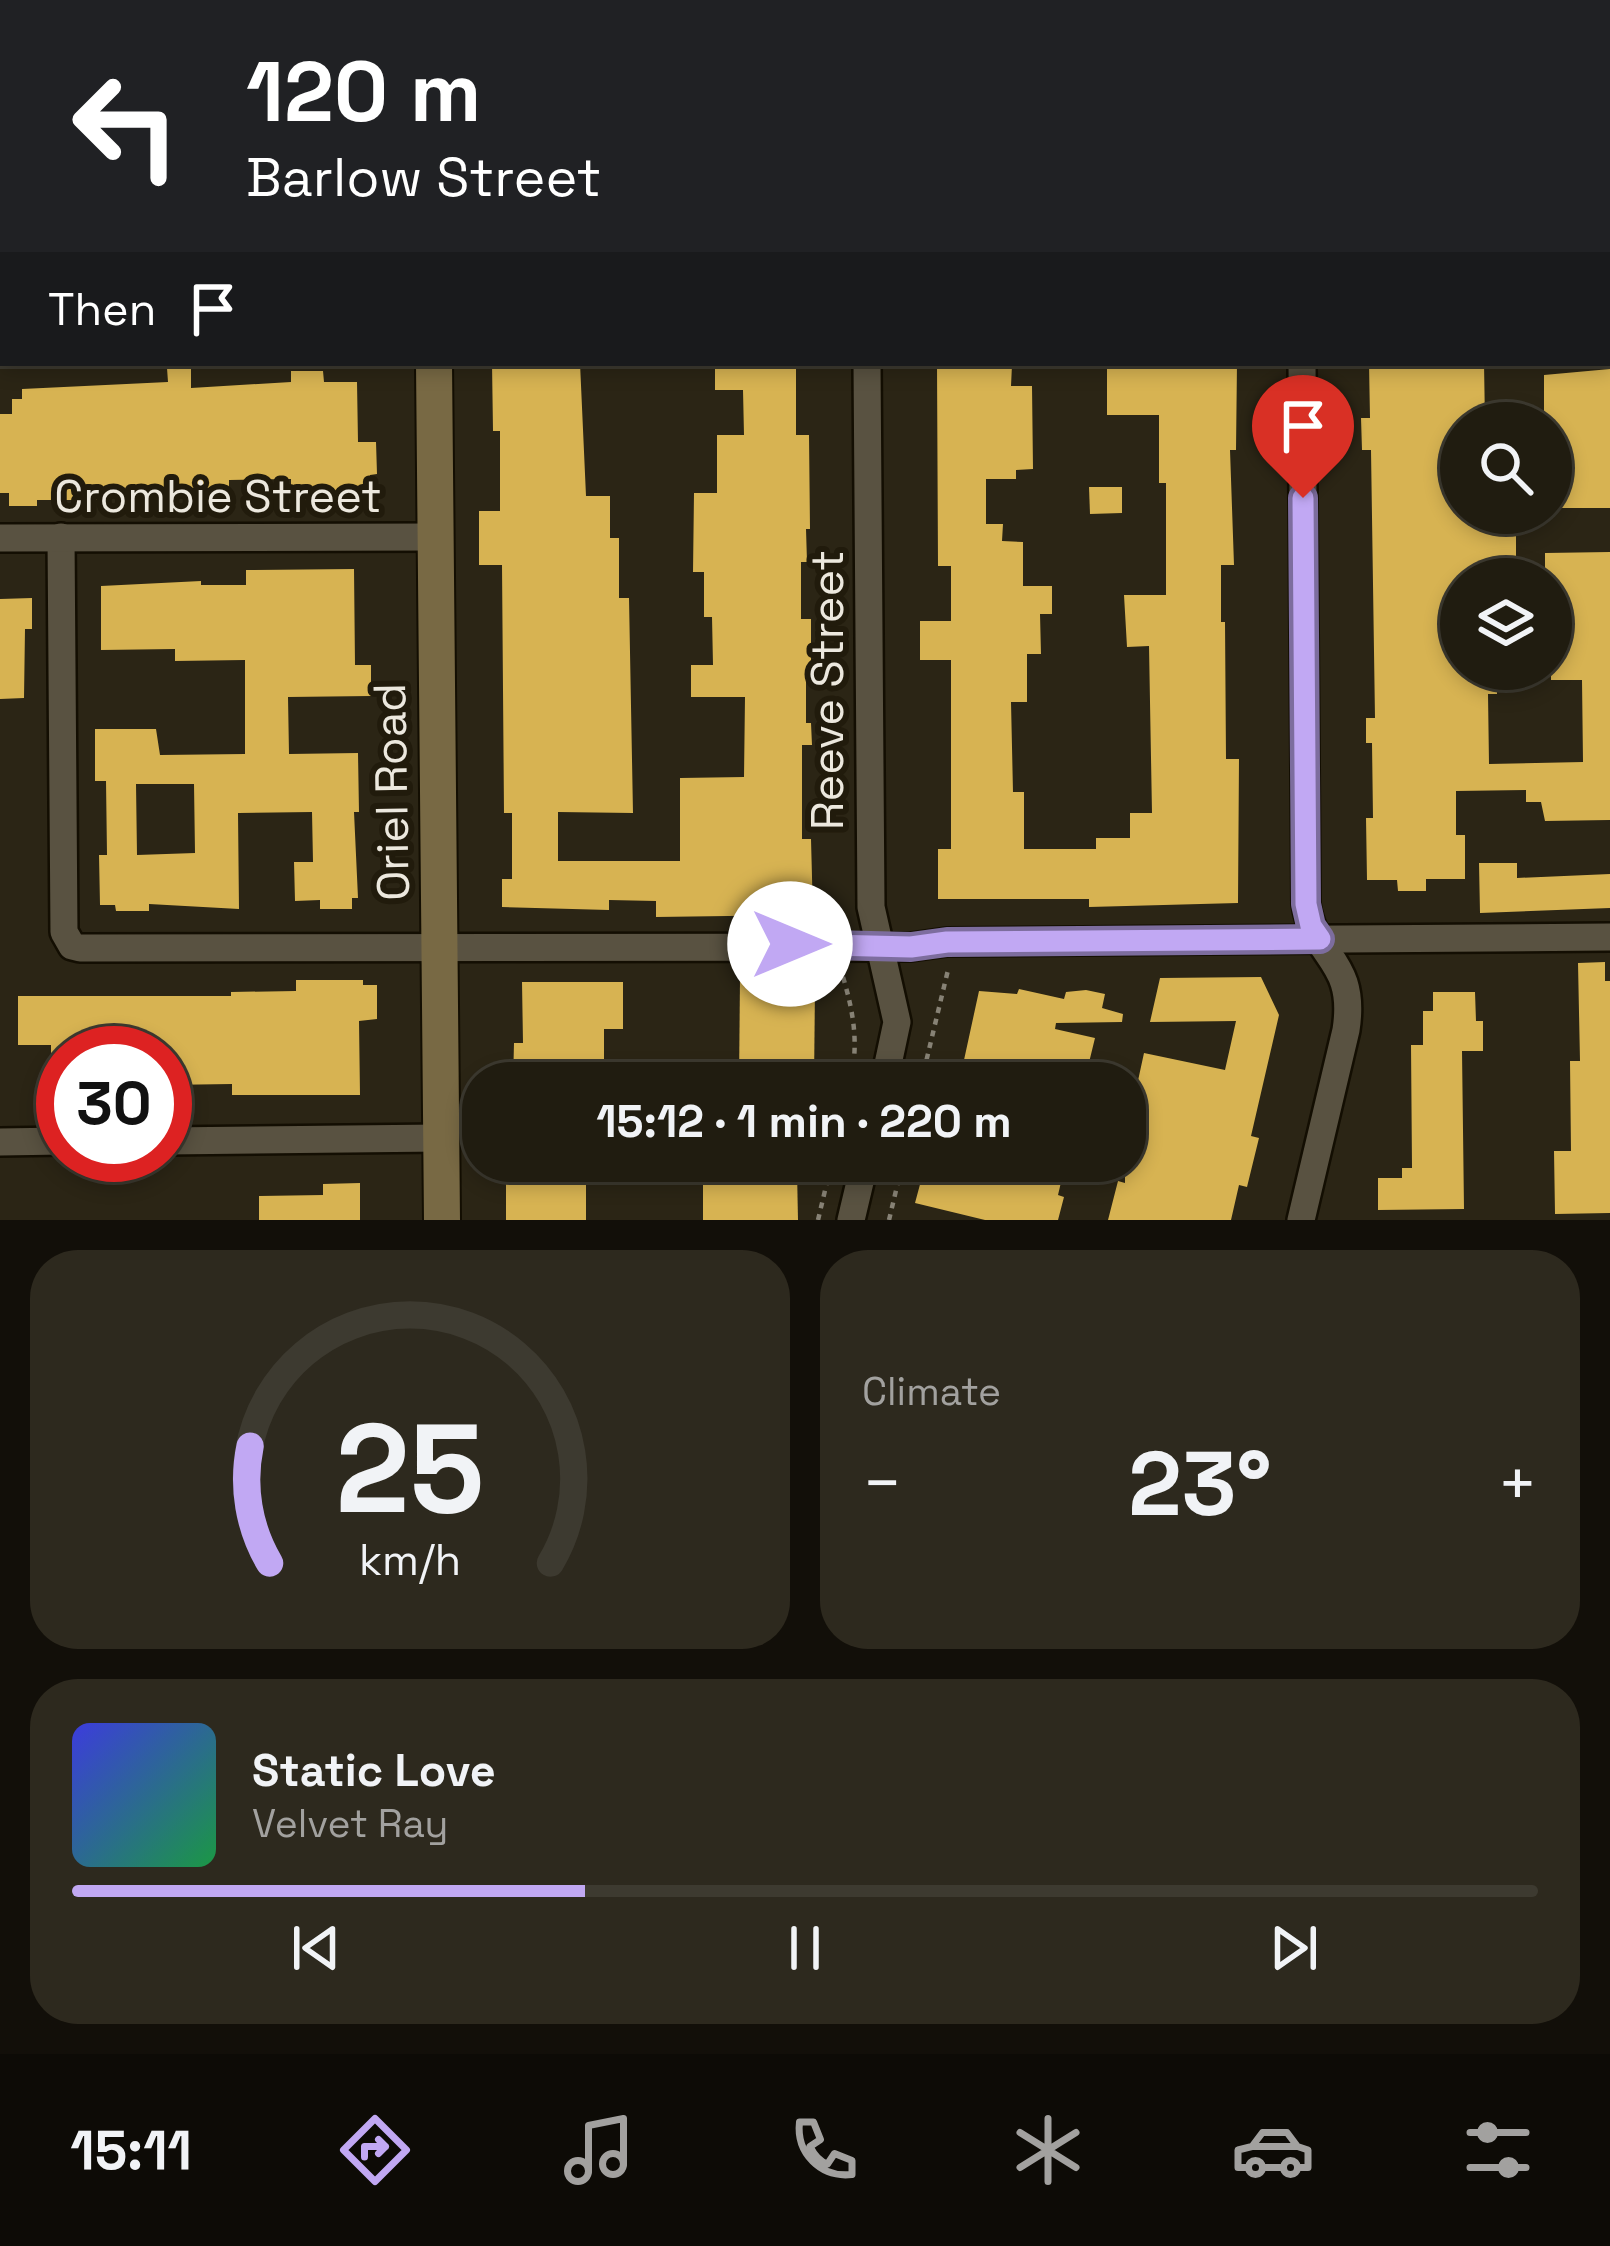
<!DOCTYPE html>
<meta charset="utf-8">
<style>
:root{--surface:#201c10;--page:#2d291e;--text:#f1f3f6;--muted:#a2a19f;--line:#3d3a30;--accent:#c1a8f3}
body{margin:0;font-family:"Space Grotesk",sans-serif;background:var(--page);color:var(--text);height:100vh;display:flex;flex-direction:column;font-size:45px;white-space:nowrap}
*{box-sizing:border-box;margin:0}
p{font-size:39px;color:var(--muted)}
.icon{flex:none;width:66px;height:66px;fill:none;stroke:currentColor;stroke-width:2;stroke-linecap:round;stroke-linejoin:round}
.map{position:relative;height:1220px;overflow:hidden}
.sheet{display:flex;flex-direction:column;gap:30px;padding:30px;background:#120f09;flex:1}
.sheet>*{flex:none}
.hud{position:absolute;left:0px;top:0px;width:1611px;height:366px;box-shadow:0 6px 18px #0003,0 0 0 3px var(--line);background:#202124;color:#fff;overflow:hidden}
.tools{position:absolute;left:1440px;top:402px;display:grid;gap:24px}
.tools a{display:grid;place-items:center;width:132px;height:132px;border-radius:50%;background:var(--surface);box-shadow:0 6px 18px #0003,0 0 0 3px var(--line);font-size:60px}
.speed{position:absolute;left:36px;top:1026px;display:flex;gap:24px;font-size:60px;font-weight:700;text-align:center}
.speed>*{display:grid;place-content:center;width:156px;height:156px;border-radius:50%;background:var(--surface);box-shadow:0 6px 18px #0003,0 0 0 3px var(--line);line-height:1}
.speed .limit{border:18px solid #d22;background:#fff;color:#111}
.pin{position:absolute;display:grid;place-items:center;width:102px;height:102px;color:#fff;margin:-123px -51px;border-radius:50% 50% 50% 0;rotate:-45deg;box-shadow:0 0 12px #0007}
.pin .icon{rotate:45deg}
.me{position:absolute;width:132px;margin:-66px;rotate:90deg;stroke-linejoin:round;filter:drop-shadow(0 0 9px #0008)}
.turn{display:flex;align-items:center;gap:42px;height:252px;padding:0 48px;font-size:54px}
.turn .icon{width:156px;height:156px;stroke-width:2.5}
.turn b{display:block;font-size:84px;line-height:102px}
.then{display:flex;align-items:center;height:114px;padding:0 48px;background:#0003;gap:24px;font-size:45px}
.big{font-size:90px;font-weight:800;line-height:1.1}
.sheet .widget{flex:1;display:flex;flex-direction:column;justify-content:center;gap:18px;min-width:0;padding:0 42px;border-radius:48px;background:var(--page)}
.sheet .dial{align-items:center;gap:0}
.dial svg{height:312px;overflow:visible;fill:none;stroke:var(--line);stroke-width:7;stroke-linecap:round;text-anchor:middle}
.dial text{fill:var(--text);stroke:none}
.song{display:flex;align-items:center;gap:36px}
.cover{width:144px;height:144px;border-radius:18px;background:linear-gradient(135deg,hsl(240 70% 55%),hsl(140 70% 35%))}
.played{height:12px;border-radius:6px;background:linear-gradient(90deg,var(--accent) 35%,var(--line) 35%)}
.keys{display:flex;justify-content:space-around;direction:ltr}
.heat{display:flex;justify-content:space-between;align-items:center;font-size:66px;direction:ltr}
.sheet .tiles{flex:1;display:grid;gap:30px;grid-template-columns:1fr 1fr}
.widget:last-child{grid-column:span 2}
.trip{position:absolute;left:462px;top:1062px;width:684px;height:120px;border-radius:48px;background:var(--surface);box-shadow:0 6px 18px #0003,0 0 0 3px var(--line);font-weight:800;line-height:120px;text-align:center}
.menu{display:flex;height:192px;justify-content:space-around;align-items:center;background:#0d0b06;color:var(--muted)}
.menu .icon{width:84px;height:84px}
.menu .current{color:var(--accent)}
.menu b{font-size:54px;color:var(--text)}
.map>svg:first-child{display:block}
.building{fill:#d7b352;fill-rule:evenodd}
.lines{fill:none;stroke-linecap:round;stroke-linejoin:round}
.street-casing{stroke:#130e02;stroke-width:32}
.secondary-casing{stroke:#130e02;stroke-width:40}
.path{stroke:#878275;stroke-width:4.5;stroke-dasharray:6 6;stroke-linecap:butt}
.street{stroke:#595241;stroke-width:27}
.secondary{stroke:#786944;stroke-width:36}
.route-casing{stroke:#7d6d9e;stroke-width:30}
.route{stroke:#c1a8f3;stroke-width:21}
.labels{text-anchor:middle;stroke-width:12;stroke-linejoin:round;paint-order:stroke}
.street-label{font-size:45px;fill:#ece8de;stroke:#211b0c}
</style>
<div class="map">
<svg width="1610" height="1220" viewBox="0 0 1610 1220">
<rect width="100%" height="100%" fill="#2b2515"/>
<g class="building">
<path d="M 492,363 L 580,363 L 586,496 L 610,496 L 610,538 L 619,538 L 619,598 L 629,598 L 633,813 L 558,812 L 558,861 L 680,861 L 680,778 L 744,777 L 745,697 L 691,697 L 691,665 L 713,665 L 712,617 L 704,617 L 704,572 L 693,572 L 694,493 L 717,493 L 717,435 L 744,435 L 743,390 L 715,390 L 715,367 L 796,364 L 796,435 L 809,435 L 810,529 L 806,529 L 807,562 L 801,562 L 801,619 L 811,619 L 811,678 L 806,678 L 806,723 L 811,723 L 812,745 L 802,745 L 802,839 L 811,839 L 813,915 L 656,917 L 656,901 L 609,900 L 609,910 L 502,907 L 502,879 L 512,879 L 512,813 L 504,813 L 502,565 L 479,565 L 479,511 L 500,511 L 500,431 L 493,431 Z"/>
<path d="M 1190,363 L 1237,363 L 1236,450 L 1230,450 L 1234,565 L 1221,565 L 1221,622 L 1225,622 L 1226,759 L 1239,759 L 1238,903 L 1089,907 L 1089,899 L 938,899 L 938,849 L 951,849 L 951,660 L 920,660 L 920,621 L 951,621 L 951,566 L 938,566 L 937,365 L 1012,365 L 1011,386 L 1032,386 L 1033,469 L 1016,470 L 1016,479 L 986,479 L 986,524 L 1003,524 L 1002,541 L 1023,542 L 1023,586 L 1052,586 L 1052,614 L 1040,614 L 1041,654 L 1027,654 L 1027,702 L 1011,702 L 1013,792 L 1024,792 L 1024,849 L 1096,849 L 1096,838 L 1130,838 L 1130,813 L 1152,813 L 1149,646 L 1127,647 L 1124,595 L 1166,595 L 1166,483 L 1159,483 L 1159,415 L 1107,415 L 1107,366 Z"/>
<path d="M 1369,363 L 1484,363 L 1485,423 L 1461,423 L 1461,513 L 1500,513 L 1500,526 L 1516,526 L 1516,557 L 1501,557 L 1502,579 L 1461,579 L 1461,669 L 1497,669 L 1497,694 L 1488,694 L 1489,764 L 1583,762 L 1582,680 L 1551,680 L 1551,579 L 1545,579 L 1545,553 L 1610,552 L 1610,820 L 1545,821 L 1541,802 L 1526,802 L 1526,790 L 1456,791 L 1456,835 L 1465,835 L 1465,879 L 1426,879 L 1426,891 L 1398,891 L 1397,880 L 1367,880 L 1366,818 L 1373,818 L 1372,743 L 1366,743 L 1366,718 L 1375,718 L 1371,450 L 1362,450 L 1361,418 L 1370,418 Z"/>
<path d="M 191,367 L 191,388 L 291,382 L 291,371 L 323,371 L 324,382 L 357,382 L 358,442 L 376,442 L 377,474 L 370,475 L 371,509 L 310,511 L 310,500 L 291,501 L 291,479 L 229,480 L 229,501 L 202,501 L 202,488 L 146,489 L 146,493 L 100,494 L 100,500 L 37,500 L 37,506 L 9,506 L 9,493 L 0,493 L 0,414 L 12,414 L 12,399 L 22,399 L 22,389 L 168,382 L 167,368 Z"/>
<path d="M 1610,369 L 1610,508 L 1551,508 L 1551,422 L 1544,422 L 1544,375 Z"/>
<path d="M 1089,487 L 1122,487 L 1122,513 L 1090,514 Z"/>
<path d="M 354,569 L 355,665 L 371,665 L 371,696 L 288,697 L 289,754 L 358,753 L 359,812 L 354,812 L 358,898 L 352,898 L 352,909 L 320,909 L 320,900 L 295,901 L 294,862 L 313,862 L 312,812 L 238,813 L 239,909 L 149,904 L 149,911 L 116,911 L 115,905 L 100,905 L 99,855 L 107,855 L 106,781 L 95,781 L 95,729 L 156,729 L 160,755 L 245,754 L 245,660 L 175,661 L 175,649 L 101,650 L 101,586 L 201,581 L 201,585 L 246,585 L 246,570 ZM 136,784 L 194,784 L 195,853 L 137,855 Z"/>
<path d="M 32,598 L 32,629 L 25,629 L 24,698 L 0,699 L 0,599 Z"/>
<path d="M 1479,863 L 1517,863 L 1517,878 L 1610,874 L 1610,908 L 1480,913 Z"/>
<path d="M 1605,962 L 1605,981 L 1610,981 L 1610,1213 L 1555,1214 L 1554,1151 L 1571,1151 L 1570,1061 L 1580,1061 L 1578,963 Z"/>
<path d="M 1261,977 L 1279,1015 L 1251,1136 L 1259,1138 L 1247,1187 L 1239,1185 L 1231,1220 L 1108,1220 L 1118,1181 L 1125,1183 L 1125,1097 L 1134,1099 L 1144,1053 L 1225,1070 L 1236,1021 L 1150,1022 L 1160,978 Z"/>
<path d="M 740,978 L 804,978 L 815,986 L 814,1083 L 739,1083 Z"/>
<path d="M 296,980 L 363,980 L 363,985 L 377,985 L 377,1019 L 359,1021 L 360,1095 L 232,1095 L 232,1084 L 165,1085 L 165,1053 L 51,1053 L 51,1045 L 18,1045 L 18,996 L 231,996 L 231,992 L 296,991 Z"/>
<path d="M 522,982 L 623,982 L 623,1029 L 604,1029 L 604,1083 L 513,1083 L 514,1043 L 523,1043 Z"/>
<path d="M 1019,989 L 1064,999 L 1066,992 L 1086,990 L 1105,994 L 1102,1008 L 1123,1014 L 1122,1022 L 1056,1023 L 1055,1029 L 1095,1038 L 1084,1083 L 959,1083 L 979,991 L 1017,994 Z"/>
<path d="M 1433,992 L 1475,992 L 1476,1021 L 1483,1021 L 1483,1051 L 1462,1051 L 1464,1209 L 1378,1210 L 1378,1178 L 1402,1178 L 1402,1168 L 1412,1168 L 1411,1045 L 1423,1045 L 1423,1011 L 1433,1011 Z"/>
<path d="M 954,1161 L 1066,1161 L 1058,1195 L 1064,1197 L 1058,1220 L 985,1220 L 915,1203 L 926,1162 L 952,1168 Z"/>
<path d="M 703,1171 L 797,1171 L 798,1220 L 703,1220 Z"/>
<rect x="506" y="1176" width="80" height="44"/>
<path d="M 360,1183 L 360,1220 L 259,1220 L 259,1196 L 323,1195 L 323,1184 Z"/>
</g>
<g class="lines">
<defs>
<g id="street">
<path d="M 865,0 L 865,3"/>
<path d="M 1299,0 L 1299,3"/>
<path d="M 0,94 L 3,94"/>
<path d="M 867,363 L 871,907 L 897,1022 L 884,1083"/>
<path d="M 61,537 L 64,932 L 72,946 L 80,948 L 911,947 L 947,942 L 1610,937"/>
<path d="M 0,538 L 436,537"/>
<path d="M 165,1141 L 441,1138"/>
<path d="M 0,1142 L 63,1141"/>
<path d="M 851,1220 L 865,1161"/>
<path d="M 1301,1220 L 1346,1030 C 1357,959 1314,959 1306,904 L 1302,363"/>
</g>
<g id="secondary">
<path d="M 432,3 L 432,0"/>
<path d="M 434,363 L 442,1220"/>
</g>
</defs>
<use href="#street" class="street-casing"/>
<use href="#secondary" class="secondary-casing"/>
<g class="path">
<path d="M 843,977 C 854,1014 859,1045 850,1083"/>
<path d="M 921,1083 L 948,970"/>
<path d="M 818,1220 L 832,1161"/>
<path d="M 889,1220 L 903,1161"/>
</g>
<use href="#street" class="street"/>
<use href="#secondary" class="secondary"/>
</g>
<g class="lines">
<defs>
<path id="route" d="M 790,944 L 911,947 L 947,942 L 1320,939 L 1311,926 L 1306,904 L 1303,498"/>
</defs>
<use href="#route" class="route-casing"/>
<use href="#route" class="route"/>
</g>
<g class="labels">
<g class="street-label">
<text x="218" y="512">Crombie Street</text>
<text transform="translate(827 690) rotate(-90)" y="16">Reeve Street</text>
<text transform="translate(391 792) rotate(-91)" y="16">Oriel Road</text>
</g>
</g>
</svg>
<div class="tools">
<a><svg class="icon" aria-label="search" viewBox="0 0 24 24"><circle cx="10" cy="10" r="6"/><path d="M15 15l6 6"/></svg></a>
<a><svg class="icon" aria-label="layers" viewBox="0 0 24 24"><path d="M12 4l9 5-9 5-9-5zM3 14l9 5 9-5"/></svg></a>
</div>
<div class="speed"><div class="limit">30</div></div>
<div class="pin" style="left:1303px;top:498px;background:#d93025"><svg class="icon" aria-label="arrive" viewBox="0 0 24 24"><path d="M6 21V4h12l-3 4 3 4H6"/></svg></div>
<svg class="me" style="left:790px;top:944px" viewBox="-20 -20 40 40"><circle r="19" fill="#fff"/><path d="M0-13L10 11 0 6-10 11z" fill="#c1a8f3"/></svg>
<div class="trip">15:12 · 1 min · 220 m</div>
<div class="hud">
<div class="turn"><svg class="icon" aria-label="left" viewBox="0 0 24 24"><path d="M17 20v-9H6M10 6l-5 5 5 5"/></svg><div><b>120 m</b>Barlow Street</div></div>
<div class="then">Then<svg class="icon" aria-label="arrive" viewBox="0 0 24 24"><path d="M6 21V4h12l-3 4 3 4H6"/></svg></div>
</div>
</div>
<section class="sheet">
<div class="tiles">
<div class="widget dial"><svg viewBox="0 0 100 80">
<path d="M14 69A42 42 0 1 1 86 69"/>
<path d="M14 69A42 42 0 0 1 9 39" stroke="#c1a8f3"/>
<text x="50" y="56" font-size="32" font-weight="700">25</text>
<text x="50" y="72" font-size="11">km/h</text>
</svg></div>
<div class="widget"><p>Climate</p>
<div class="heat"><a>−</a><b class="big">23°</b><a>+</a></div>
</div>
<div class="widget">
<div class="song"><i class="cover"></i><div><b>Static Love</b><p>Velvet Ray</p></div></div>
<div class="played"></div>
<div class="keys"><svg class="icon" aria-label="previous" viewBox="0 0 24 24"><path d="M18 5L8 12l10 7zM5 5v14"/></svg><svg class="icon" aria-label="pause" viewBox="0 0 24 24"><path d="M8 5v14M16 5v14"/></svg><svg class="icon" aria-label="next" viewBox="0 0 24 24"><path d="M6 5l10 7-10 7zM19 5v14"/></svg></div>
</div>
</div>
</section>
<nav class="menu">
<b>15:11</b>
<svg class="icon current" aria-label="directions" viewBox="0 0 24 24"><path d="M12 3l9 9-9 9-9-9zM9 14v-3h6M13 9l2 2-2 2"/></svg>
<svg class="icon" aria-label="music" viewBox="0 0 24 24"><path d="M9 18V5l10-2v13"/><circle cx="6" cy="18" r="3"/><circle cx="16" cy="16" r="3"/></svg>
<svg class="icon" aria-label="phone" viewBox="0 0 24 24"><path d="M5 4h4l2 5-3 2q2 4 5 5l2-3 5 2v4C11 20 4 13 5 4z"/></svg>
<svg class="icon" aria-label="climate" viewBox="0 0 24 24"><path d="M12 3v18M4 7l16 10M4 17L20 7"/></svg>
<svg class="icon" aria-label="car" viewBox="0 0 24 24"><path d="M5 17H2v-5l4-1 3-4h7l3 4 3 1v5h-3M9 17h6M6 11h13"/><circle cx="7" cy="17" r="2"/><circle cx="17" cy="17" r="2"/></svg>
<svg class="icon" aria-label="filters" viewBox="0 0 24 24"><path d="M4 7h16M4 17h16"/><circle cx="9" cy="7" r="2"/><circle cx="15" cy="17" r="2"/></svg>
</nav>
